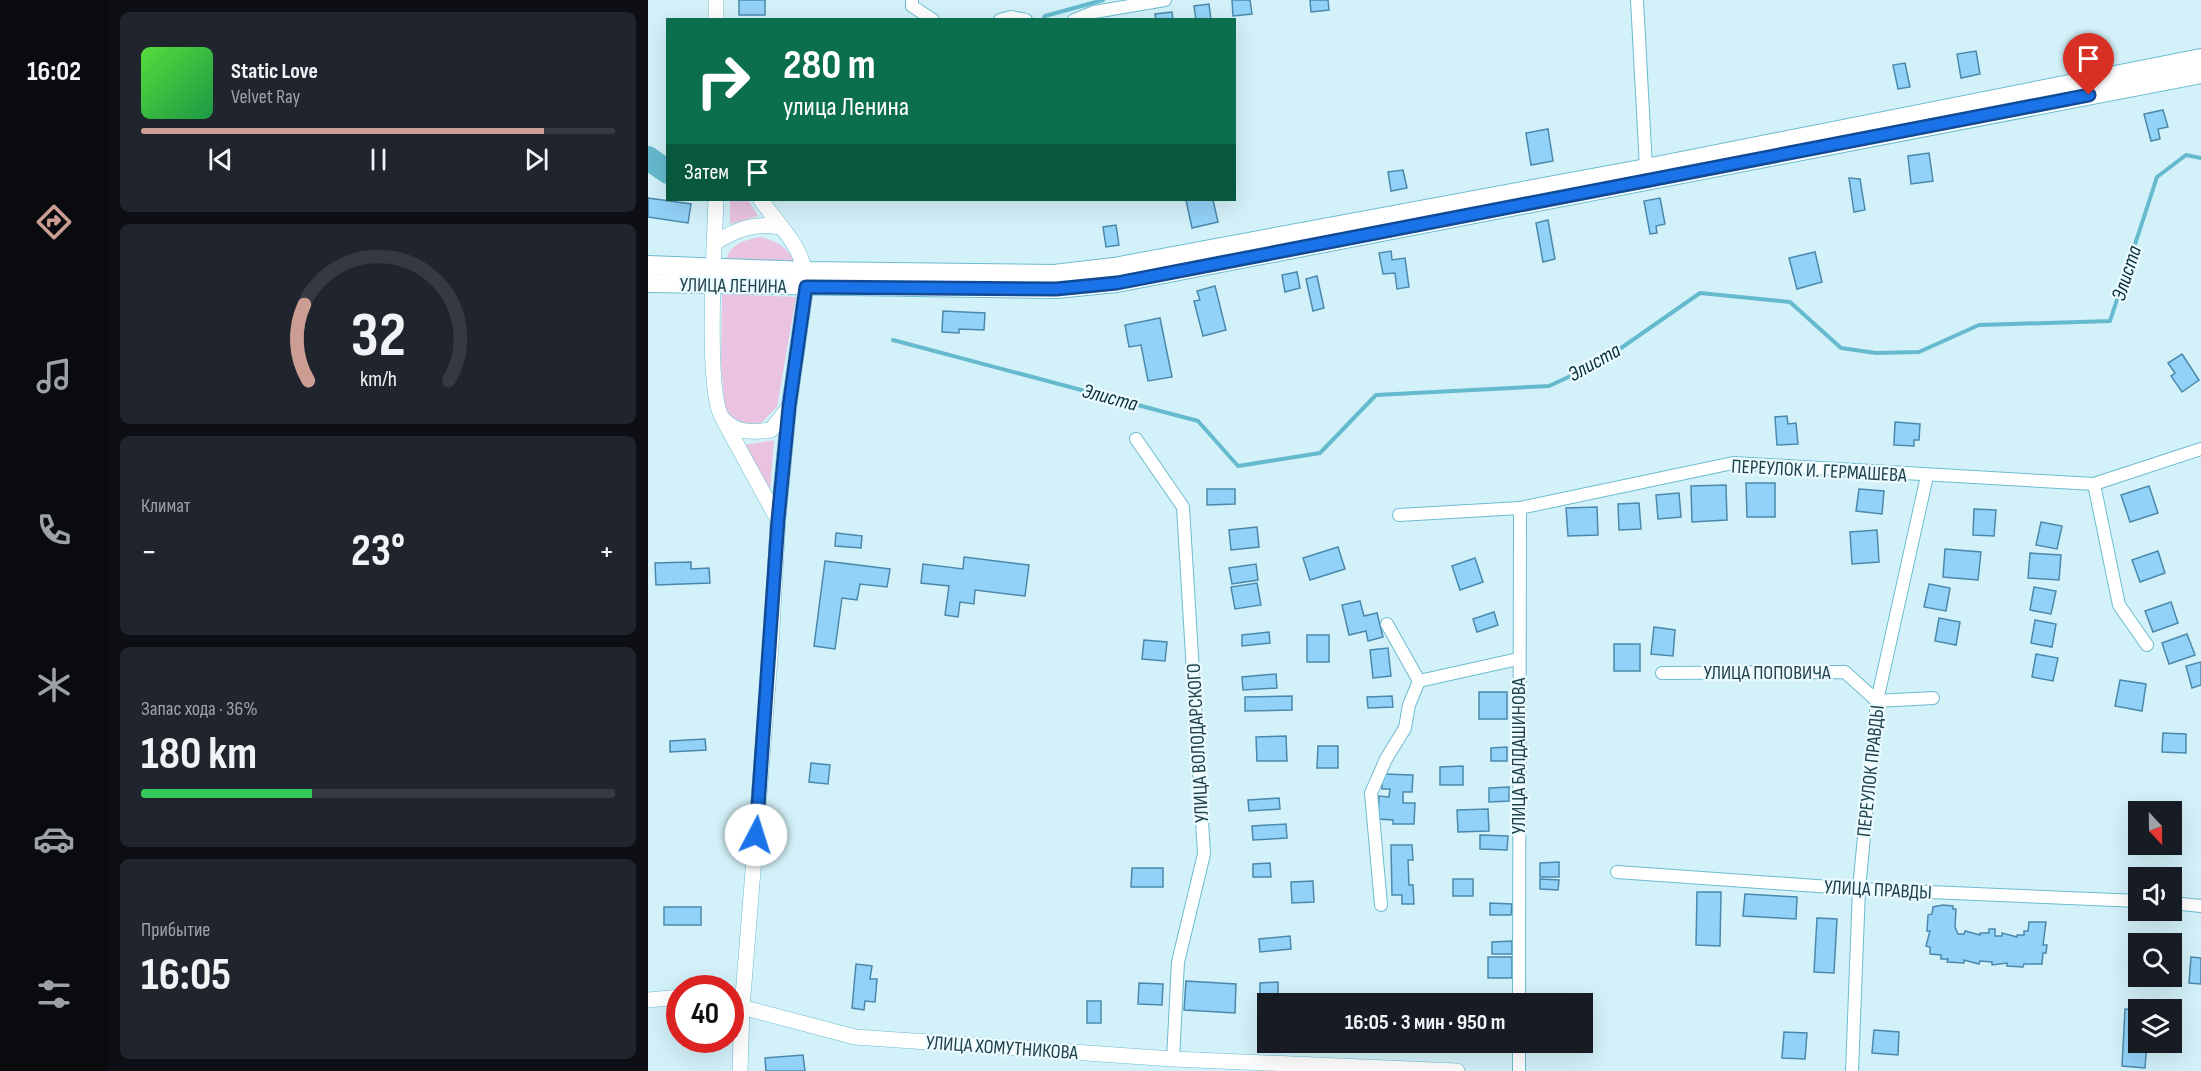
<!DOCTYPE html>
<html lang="ru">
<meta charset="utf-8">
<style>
:root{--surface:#171b24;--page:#20242c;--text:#f1f3f6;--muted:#9ea1a6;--line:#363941;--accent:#cc9e93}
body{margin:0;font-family:"Sofia Sans Condensed",sans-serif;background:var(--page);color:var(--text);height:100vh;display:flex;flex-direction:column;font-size:22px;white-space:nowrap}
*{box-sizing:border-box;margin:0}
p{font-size:20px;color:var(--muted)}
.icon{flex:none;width:33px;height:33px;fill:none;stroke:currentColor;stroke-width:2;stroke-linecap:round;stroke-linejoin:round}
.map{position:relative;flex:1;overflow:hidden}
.side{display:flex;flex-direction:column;gap:12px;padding:12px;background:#0d0f14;width:540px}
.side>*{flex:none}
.banner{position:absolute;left:18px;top:18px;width:570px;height:183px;border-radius:0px;box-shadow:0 6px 24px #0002;background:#0b6e4f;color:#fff;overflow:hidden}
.needle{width:39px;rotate:158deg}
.tools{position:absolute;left:1480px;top:801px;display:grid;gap:12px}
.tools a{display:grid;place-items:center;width:54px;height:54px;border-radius:0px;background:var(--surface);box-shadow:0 6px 24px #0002;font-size:30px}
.speed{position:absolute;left:18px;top:975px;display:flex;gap:12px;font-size:30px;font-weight:700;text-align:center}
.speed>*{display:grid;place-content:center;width:78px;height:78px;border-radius:50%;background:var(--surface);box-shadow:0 6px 24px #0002;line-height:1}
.speed .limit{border:9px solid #d22;background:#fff;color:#111}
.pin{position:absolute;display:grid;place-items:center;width:51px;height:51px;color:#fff;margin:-62px -26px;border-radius:50% 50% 50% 0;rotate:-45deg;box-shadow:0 0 6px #0007}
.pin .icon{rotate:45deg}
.me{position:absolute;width:66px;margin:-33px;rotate:5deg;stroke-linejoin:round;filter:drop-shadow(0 0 4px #0008)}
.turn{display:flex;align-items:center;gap:21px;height:126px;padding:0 18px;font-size:27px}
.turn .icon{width:78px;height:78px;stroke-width:2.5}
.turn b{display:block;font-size:42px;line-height:51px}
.then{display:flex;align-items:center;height:57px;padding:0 18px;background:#0003;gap:12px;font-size:22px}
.big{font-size:45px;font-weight:700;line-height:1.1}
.side .tile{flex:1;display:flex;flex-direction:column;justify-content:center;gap:9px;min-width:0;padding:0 21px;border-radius:9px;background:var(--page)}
.side .dial{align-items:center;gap:0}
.dial svg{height:156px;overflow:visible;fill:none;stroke:var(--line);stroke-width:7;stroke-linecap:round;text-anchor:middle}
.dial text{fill:var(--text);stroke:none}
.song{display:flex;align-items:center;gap:18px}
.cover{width:72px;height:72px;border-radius:9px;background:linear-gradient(135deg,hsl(110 70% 55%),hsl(140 70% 35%))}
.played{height:6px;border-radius:3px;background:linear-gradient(90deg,var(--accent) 85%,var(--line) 85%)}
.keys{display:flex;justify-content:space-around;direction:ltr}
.heat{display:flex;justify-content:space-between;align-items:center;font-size:33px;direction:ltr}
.charge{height:9px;border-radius:4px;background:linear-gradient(90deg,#34c759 36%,var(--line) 0)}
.trip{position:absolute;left:609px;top:993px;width:336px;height:60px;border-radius:0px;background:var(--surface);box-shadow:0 6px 24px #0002;font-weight:700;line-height:60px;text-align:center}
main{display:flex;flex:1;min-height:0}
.menu{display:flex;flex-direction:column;width:108px;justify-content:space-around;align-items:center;background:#090b0e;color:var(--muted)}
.menu .icon{width:42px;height:42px}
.menu .on{color:var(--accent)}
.menu b{font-size:27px;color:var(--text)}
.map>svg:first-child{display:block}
.green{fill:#e9c3df}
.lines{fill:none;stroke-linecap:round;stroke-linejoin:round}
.stream{stroke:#65bace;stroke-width:4}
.river{stroke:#65bace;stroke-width:24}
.building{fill:#93d2f8;stroke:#4b89ac;stroke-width:1.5}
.minor-casing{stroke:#6cbccf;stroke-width:14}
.tertiary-casing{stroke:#6cbccf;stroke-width:16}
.primary-casing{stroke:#6cbccf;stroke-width:20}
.minor{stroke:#fff;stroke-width:12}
.tertiary{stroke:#fff;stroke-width:15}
.primary{stroke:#fff;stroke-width:18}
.route-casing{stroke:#114b97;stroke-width:15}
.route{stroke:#1a73e8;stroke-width:10}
.labels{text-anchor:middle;stroke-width:4.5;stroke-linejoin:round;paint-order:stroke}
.street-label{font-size:20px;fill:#20424a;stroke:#ecfbff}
.water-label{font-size:21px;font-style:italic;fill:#053039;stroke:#ecfbff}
</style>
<main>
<nav class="menu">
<b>16:02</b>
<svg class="icon on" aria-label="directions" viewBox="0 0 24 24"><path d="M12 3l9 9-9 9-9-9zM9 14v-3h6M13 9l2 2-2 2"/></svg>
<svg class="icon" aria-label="music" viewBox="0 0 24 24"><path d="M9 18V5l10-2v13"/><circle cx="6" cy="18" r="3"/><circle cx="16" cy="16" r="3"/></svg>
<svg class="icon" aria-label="phone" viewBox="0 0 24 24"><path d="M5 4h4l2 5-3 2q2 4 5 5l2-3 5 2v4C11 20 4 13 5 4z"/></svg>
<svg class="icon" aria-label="climate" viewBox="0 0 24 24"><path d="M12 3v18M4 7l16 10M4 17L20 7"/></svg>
<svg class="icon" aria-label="car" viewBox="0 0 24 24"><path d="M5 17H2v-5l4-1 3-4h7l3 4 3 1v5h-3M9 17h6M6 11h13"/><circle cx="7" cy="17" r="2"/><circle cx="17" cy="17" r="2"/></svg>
<svg class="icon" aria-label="filters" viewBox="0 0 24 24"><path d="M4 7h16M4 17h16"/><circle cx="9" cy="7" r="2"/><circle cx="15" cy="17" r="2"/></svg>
</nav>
<section class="side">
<div class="tile">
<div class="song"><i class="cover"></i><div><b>Static Love</b><p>Velvet Ray</p></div></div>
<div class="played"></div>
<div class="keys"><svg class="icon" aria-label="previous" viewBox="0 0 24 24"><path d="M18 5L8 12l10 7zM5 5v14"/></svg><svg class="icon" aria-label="pause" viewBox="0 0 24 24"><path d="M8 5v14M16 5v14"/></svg><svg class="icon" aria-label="next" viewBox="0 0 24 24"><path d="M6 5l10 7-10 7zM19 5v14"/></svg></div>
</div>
<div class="tile dial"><svg viewBox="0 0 100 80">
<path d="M14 69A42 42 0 1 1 86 69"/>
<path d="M14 69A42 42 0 0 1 12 30" stroke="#cc9e93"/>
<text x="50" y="56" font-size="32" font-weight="700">32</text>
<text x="50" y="72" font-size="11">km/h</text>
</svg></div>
<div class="tile"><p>Климат</p>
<div class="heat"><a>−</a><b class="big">23°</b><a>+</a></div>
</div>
<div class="tile"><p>Запас хода · 36%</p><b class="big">180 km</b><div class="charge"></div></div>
<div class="tile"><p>Прибытие</p><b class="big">16:05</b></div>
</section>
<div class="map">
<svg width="1553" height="1071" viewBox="0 0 1553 1071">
<rect width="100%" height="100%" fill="#d3f1f9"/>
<g class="green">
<path d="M 82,200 L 100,200 L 110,216 L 82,224 Z"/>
<path d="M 112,237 C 130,241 140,248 148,264 L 78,261 C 81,244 97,240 112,237 Z"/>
<path d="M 74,294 L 148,297 L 129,407 L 113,423 L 101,425 L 83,417 L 77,407 L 73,365 Z"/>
<path d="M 126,440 L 122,490 L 97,445 Z"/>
</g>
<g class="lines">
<g class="stream">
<path d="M 395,20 L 397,16 L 455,0"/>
<path d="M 245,340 L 550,421 L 590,466 L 672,453 L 728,395 L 901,386 L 953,362 L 1052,293 L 1142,302 L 1193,348 L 1228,353 L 1271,352 L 1331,325 L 1462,321 L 1509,177 L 1538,155 L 1553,158"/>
</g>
<path class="river" d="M 0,158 L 20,172"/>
</g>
<g class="building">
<rect x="91" y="0" width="26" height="15"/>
<path d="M 584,0 L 602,0 L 604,14 L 585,16 Z"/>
<path d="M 662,0 L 680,0 L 681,10 L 663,12 Z"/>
<path d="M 561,4 L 563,20 L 548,20 L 546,6 Z"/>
<path d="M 524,12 L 525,20 L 508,20 L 507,14 Z"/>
<path d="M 1328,51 L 1332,74 L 1313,78 L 1309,54 Z"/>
<path d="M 1257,63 L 1262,87 L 1250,89 L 1245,65 Z"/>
<path d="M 1515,110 L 1520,127 L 1510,129 L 1512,139 L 1503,141 L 1496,114 Z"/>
<path d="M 900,129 L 905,161 L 883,165 L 878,133 Z"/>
<path d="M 1281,153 L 1285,181 L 1263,184 L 1260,156 Z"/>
<path d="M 755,170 L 759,188 L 743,191 L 740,172 Z"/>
<path d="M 1201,178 L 1212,179 L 1217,210 L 1206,212 Z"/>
<path d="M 0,198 L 43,204 L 40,223 L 0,217 Z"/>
<path d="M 1012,198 L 1017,224 L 1008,226 L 1009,233 L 1002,234 L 996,201 Z"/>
<path d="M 538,200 L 565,200 L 570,222 L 544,228 Z"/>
<path d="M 900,220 L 907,259 L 895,262 L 888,223 Z"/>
<path d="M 468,225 L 471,245 L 458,247 L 455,227 Z"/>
<path d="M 743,251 L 744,260 L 757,258 L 761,287 L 749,289 L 747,273 L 735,274 L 731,253 Z"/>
<path d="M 1167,252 L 1174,282 L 1149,289 L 1141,258 Z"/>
<path d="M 649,272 L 652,288 L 637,292 L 634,275 Z"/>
<path d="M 669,276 L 676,308 L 665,311 L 658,279 Z"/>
<path d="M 567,286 L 578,330 L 555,336 L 546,301 L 552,300 L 549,291 Z"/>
<path d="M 295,311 L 337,313 L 336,330 L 311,329 L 311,333 L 294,332 Z"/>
<path d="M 512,318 L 524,377 L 500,381 L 493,345 L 481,347 L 477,325 Z"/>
<path d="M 1534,354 L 1551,380 L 1534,392 L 1523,376 L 1527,373 L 1520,363 Z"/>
<path d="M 1139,416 L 1140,424 L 1148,423 L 1150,444 L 1129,445 L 1127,417 Z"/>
<path d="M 1247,422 L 1272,424 L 1271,440 L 1266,440 L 1266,446 L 1246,445 Z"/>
<path d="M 1098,483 L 1127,483 L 1127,517 L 1099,517 Z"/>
<path d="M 1078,485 L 1079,520 L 1044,522 L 1043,486 Z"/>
<path d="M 1501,486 L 1510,513 L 1482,522 L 1473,495 Z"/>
<path d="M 559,489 L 587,489 L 587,504 L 559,505 Z"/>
<path d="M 1211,489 L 1236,491 L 1234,514 L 1208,511 Z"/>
<path d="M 1031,493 L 1033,517 L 1010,519 L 1008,495 Z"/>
<path d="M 991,503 L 993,529 L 971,530 L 970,504 Z"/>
<path d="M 949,507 L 950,535 L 920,536 L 918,508 Z"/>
<path d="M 1326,509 L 1348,510 L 1346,536 L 1325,535 Z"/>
<path d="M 1393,522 L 1414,526 L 1409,549 L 1388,545 Z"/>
<path d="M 609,527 L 611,547 L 583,550 L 581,530 Z"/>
<path d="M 1229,530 L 1231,562 L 1204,564 L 1202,532 Z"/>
<path d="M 188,533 L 214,536 L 213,548 L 187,546 Z"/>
<path d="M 690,547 L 697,569 L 662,580 L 655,558 Z"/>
<path d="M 1297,549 L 1333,552 L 1330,580 L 1295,577 Z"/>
<path d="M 1510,551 L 1517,573 L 1492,582 L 1484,560 Z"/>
<path d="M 1382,553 L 1413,555 L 1411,580 L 1380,578 Z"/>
<path d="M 316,557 L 381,565 L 377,596 L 327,590 L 326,604 L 312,602 L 310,617 L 297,615 L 301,586 L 273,583 L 275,564 L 315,569 Z"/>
<path d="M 827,558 L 835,582 L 812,590 L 804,566 Z"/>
<path d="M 177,561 L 242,569 L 239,587 L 212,584 L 209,600 L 194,598 L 187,649 L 166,646 Z"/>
<path d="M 43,562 L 43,569 L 61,568 L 62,583 L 8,585 L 7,563 Z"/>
<path d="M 608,564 L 610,580 L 584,584 L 581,568 Z"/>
<path d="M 609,583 L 613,605 L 587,609 L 583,587 Z"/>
<path d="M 1281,584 L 1302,588 L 1298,611 L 1276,607 Z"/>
<path d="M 1386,587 L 1408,591 L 1403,614 L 1382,610 Z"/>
<path d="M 712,601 L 716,616 L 729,613 L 735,637 L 720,641 L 718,631 L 701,635 L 694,605 Z"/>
<path d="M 1523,602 L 1530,623 L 1505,632 L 1497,611 Z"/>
<path d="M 846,612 L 850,625 L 829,632 L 825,619 Z"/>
<path d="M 1291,618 L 1312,622 L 1308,645 L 1287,641 Z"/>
<path d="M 1387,620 L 1408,624 L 1404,647 L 1383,643 Z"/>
<path d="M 1006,627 L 1027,630 L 1025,656 L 1003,654 Z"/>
<path d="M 621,632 L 622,643 L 594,646 L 594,635 Z"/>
<path d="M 1539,634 L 1547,655 L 1521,664 L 1514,643 Z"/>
<rect x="659" y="635" width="22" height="27"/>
<path d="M 496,640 L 519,642 L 517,661 L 494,659 Z"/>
<rect x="966" y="644" width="26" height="27"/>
<path d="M 740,648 L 743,676 L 725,678 L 722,650 Z"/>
<path d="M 1388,654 L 1410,658 L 1405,681 L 1384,677 Z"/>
<path d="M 1553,662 L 1553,685 L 1544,688 L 1538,666 Z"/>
<path d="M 628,674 L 629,688 L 595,690 L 594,677 Z"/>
<path d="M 1472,680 L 1498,684 L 1494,711 L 1467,706 Z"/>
<rect x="831" y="692" width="28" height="27"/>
<path d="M 644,696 L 644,710 L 597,711 L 597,697 Z"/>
<path d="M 744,696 L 745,707 L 720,708 L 719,697 Z"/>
<path d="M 1515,733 L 1538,734 L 1538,753 L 1514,752 Z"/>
<path d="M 638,736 L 639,761 L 609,761 L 608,737 Z"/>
<path d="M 57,739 L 58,750 L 22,752 L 22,741 Z"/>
<path d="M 670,746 L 690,746 L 690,768 L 669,768 Z"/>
<path d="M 859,747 L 859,761 L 843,761 L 843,748 Z"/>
<path d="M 163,763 L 182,765 L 180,784 L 161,782 Z"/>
<path d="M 815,766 L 815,785 L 792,785 L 792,767 Z"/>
<path d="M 734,774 L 765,775 L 764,792 L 755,792 L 755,803 L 767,803 L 766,824 L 745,824 L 745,820 L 730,819 L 731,796 L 741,797 L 742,789 L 734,789 Z"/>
<path d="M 861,787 L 861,801 L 841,802 L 841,788 Z"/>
<path d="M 631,798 L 632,809 L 601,811 L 600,800 Z"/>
<path d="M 840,809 L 841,831 L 810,832 L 809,810 Z"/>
<path d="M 638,824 L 639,838 L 605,840 L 604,826 Z"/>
<path d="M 832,835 L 860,836 L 859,850 L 832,849 Z"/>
<path d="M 743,845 L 764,845 L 765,860 L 760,860 L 761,885 L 765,885 L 766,904 L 754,904 L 754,895 L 744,895 Z"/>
<path d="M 911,862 L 911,877 L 892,877 L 892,863 Z"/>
<path d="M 622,863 L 623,877 L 605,877 L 605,864 Z"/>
<path d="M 484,868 L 515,868 L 515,887 L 483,887 Z"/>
<rect x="805" y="879" width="20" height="17"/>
<path d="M 892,879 L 911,880 L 910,890 L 892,889 Z"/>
<path d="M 665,881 L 666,902 L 644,903 L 643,882 Z"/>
<path d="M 1049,892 L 1073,892 L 1072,946 L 1048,945 Z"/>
<path d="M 1097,894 L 1149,897 L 1148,919 L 1095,916 Z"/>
<path d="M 842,903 L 864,904 L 863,915 L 842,915 Z"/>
<path d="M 1295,905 L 1305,906 L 1305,909 L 1308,909 L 1307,927 L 1310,934 L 1316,934 L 1317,931 L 1332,935 L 1332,933 L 1341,933 L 1341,929 L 1347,929 L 1347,936 L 1354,936 L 1354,933 L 1369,937 L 1369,935 L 1376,935 L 1376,931 L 1380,931 L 1381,922 L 1398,922 L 1395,945 L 1399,945 L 1398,953 L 1395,953 L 1394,964 L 1376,964 L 1375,967 L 1359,966 L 1359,963 L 1344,965 L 1344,962 L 1332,961 L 1331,964 L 1316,960 L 1316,963 L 1299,962 L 1300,959 L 1293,959 L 1293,955 L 1282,954 L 1282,947 L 1278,946 L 1282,931 L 1279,931 L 1280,915 L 1284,914 L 1285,907 Z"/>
<rect x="16" y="907" width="37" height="18"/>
<path d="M 1169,918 L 1189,919 L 1186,973 L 1166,972 Z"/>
<path d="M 642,936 L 643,949 L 612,952 L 611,939 Z"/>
<path d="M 864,941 L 864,954 L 844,954 L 844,942 Z"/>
<rect x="840" y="957" width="24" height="21"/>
<path d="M 1543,957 L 1553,958 L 1553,984 L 1541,983 Z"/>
<path d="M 208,964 L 224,966 L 222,979 L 229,979 L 227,1002 L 217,1001 L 216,1010 L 204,1008 Z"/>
<path d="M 538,981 L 588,984 L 587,1013 L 536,1010 Z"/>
<path d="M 630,982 L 630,994 L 612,994 L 612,983 Z"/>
<path d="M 491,983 L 515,984 L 514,1005 L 490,1004 Z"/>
<rect x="439" y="1001" width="14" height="22"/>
<path d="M 1477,1009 L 1491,1010 L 1491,1042 L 1499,1042 L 1497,1068 L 1474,1066 Z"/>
<path d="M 612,1018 L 620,1018 L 620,1028 L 612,1029 Z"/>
<path d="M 1226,1030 L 1251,1032 L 1250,1055 L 1224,1053 Z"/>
<path d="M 1136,1032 L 1159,1033 L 1157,1059 L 1134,1058 Z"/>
<path d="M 155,1055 L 157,1071 L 118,1071 L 117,1058 Z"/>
</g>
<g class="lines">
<defs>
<g id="minor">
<path d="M 264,0 L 264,6 L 285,20"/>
<path d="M 989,0 L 998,168"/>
<path d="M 352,20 L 363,17 L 378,20"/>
<path d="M 426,20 L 446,12 L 517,0"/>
<path d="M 488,439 L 535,507 L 556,854 L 530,962 L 525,1059"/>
<path d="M 1446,484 L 1471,605 L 1499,645"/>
<path d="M 751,515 L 872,508 L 1085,463 L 1446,484 L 1553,449"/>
<path d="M 739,624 L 771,681"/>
<path d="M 1014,673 L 1197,672 L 1229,701 L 1285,698"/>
<path d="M 969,872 L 1211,889 L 1491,901"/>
<path d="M 1524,903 L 1553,906"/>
<path d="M 733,905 L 723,793 L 738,759 L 757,728 L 761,705 L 771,681 L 870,659"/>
<path d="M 871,1004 L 872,508"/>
<path d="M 871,1042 L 871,1071"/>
<path d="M 1204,1071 L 1211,889 L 1229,701 L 1279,476"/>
</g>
<g id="tertiary">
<path d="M 68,0 L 68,20"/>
<path d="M 68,200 C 67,235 56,400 76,420 C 90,434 104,432 123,430 L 141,407"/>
<path d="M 66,243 C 88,230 106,222 131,227"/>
<path d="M 76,421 L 130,520"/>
<path d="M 0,1000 L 32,997"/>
<path d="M 82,1004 L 207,1037 L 525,1059 L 809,1071"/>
<path d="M 92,1071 L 94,1008 L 123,646 L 130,520 L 141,407 L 158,287 C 158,248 134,230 113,200"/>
</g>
<g id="primary">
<path d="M 0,265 L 158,271 L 406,274 L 466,267 L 998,168 L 1553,58"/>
<path d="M 0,283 L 408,289 L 469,283 L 1553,74"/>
</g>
</defs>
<use href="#minor" class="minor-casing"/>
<use href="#tertiary" class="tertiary-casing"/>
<use href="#primary" class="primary-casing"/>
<use href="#minor" class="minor"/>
<use href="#tertiary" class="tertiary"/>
<use href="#primary" class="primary"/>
</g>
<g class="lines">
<defs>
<path id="route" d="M 108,835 L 130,520 L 141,407 L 158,287 L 408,289 L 469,283 L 1441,95"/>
</defs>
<use href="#route" class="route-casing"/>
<use href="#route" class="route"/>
</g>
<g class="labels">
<g class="street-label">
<text transform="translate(85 285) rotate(1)" y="7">УЛИЦА ЛЕНИНА</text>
<text transform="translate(1171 470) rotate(3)" y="7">ПЕРЕУЛОК И. ГЕРМАШЕВА</text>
<text x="1119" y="679">УЛИЦА ПОПОВИЧА</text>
<text transform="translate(549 743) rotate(-93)" y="7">УЛИЦА ВОЛОДАРСКОГО</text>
<text transform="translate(870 756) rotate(-90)" y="7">УЛИЦА БАЛДАШИНОВА</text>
<text transform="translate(1222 771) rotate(-84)" y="7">ПЕРЕУЛОК ПРАВДЫ</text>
<text transform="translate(1230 889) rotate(3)" y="7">УЛИЦА ПРАВДЫ</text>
<text transform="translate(354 1047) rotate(4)" y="7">УЛИЦА ХОМУТНИКОВА</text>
</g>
<g class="water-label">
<text transform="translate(1478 273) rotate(-72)" y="7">Элиста</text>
<text transform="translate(946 362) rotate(-29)" y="7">Элиста</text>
<text transform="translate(462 397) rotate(15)" y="7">Элиста</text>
</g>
</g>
</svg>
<div class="tools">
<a><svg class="needle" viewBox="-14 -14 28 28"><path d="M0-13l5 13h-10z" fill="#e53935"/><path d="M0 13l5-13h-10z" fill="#9ea1a6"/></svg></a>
<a><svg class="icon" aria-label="sound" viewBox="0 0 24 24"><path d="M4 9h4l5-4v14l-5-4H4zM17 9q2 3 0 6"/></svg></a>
<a><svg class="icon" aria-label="search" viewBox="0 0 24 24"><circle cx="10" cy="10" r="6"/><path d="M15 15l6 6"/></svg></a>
<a><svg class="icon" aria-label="layers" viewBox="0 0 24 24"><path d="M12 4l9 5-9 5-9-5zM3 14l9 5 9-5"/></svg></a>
</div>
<div class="speed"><div class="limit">40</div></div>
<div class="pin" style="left:1441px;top:95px;background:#d93025"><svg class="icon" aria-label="arrive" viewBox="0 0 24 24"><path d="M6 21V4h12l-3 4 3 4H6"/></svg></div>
<svg class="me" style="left:108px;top:835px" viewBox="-20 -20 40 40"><circle r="19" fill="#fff"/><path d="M0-13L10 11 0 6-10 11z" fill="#1a73e8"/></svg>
<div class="trip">16:05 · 3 мин · 950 m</div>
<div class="banner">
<div class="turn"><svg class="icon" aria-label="right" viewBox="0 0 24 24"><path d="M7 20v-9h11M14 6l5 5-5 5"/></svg><div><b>280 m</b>улица Ленина</div></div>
<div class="then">Затем<svg class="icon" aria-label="arrive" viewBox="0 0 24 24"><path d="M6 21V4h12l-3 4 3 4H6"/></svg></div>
</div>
</div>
</main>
